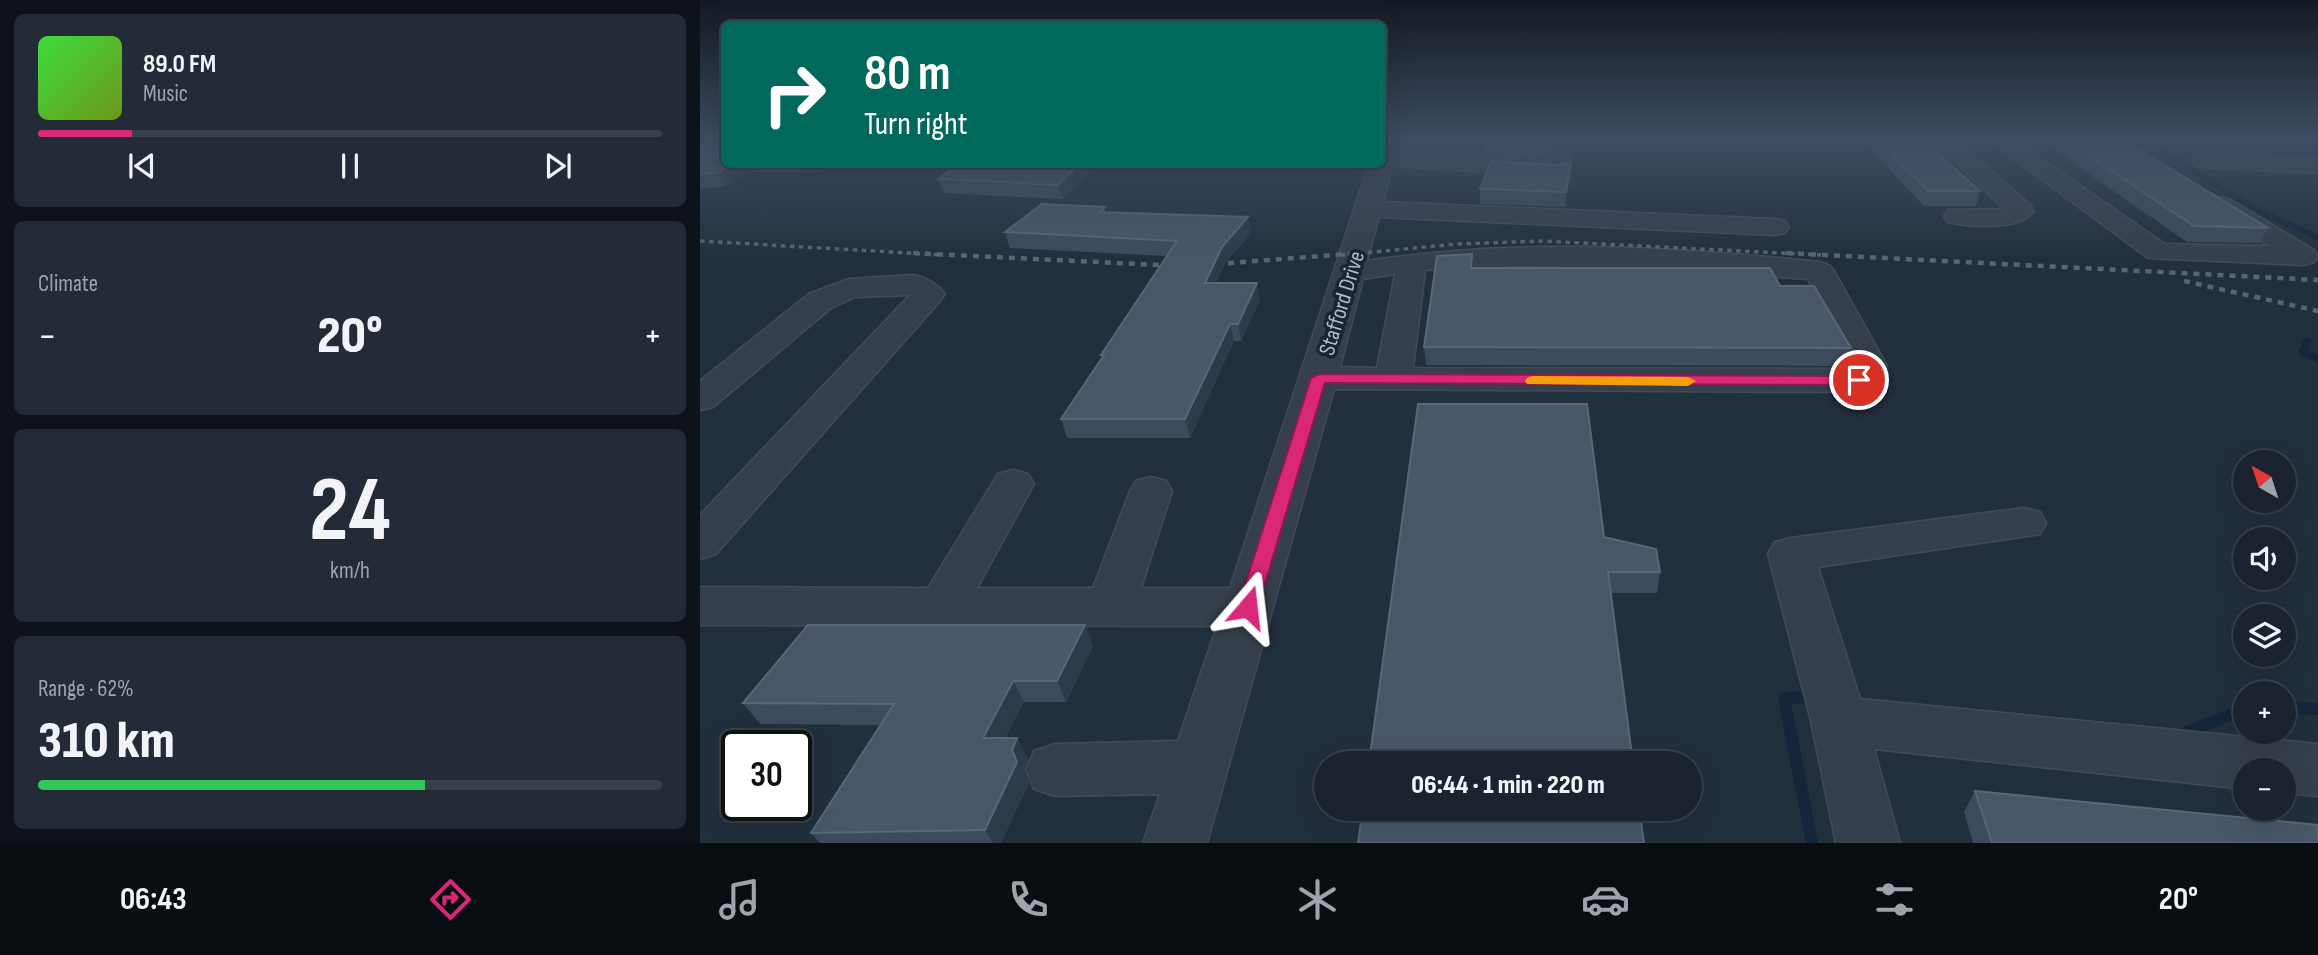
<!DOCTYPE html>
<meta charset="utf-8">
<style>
:root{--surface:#1a232e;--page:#232b36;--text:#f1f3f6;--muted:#9fa4aa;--line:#38404a;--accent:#db2777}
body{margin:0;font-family:"Sofia Sans Condensed",sans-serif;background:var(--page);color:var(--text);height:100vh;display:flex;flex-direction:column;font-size:26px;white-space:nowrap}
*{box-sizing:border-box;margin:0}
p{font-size:23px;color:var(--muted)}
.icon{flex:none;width:38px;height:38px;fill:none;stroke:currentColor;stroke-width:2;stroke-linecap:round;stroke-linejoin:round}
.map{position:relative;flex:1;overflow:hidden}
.side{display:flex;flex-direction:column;gap:14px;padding:14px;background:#0e1319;width:700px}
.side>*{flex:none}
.top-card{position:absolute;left:21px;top:21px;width:665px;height:147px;border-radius:10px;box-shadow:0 7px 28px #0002,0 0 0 2px var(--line);background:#00695c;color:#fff;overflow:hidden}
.needle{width:46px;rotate:321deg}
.buttons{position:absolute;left:1533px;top:450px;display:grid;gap:14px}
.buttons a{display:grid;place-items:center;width:63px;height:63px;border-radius:50%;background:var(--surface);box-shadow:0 7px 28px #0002,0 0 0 2px var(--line);font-size:35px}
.speed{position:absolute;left:21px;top:730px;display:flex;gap:14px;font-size:35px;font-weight:700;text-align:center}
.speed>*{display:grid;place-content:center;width:91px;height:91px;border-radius:50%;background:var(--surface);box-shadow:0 7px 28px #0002,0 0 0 2px var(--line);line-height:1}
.speed .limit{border:4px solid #111;border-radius:10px;background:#fff;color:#111}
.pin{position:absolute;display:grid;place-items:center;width:60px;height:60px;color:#fff;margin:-30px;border:4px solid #fff;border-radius:50%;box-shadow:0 2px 7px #0007}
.me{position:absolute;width:77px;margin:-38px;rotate:17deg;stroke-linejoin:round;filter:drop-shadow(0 0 5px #0008)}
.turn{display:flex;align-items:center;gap:24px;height:147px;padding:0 28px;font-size:32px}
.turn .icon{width:91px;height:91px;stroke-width:2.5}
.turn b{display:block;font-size:49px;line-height:60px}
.big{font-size:52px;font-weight:800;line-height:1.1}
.side .tile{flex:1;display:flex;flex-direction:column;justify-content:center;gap:10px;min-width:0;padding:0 24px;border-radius:10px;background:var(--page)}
.side .dial{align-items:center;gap:0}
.dial b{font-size:91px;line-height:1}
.song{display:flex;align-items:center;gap:21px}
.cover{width:84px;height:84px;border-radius:10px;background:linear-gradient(135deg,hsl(120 70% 55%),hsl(80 70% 35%))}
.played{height:7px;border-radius:4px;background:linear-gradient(90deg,var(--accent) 15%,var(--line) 15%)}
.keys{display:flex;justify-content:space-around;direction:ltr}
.heat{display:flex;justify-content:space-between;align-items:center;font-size:38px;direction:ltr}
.charge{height:10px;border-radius:5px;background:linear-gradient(90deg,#34c759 62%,var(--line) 0)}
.trip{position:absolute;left:614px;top:751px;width:388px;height:70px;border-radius:35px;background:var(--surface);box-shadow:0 7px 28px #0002,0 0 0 2px var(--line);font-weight:800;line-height:70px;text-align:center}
.dock{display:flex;height:112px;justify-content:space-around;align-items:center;background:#0a0e12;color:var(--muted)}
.dock .icon{width:49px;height:49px}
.dock .current{color:var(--accent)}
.dock b{font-size:32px;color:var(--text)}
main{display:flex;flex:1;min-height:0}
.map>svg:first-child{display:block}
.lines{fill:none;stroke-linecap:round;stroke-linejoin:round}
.stream-far2{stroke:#15263b;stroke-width:6}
.stream-far1{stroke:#15263b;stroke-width:8}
.stream{stroke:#15263b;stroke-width:12}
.minor-casing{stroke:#424c59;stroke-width:3}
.minor{fill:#36404d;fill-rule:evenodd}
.rail-far1{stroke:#586574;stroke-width:3.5;stroke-dasharray:4.5 4.5;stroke-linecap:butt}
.rail{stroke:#586574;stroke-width:4.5;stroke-dasharray:6 6;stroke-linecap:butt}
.wall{fill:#3d4b5c}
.shaded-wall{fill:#2d3b4b}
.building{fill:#495768;stroke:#5a6777;stroke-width:2}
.route{fill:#db2777;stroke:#8e194d;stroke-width:2}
.slow{fill:#f59e0b}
.labels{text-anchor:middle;stroke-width:7;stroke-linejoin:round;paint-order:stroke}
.street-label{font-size:23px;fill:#b2bbc9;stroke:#1b2532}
</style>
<main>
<section class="side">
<div class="tile">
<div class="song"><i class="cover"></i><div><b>89.0 FM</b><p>Music</p></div></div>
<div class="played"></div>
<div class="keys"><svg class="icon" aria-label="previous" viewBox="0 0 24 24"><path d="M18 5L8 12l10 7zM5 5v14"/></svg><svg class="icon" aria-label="pause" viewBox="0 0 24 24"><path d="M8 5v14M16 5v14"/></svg><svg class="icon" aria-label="next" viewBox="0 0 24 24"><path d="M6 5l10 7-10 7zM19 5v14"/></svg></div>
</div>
<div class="tile"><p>Climate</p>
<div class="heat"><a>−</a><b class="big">20°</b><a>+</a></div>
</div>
<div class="tile dial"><b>24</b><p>km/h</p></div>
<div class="tile"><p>Range · 62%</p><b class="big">310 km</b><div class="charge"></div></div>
</section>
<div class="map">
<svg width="1618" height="843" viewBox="0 0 1618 843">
<rect width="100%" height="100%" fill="#222f3d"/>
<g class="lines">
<path class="stream-far2" d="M 1444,141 L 1563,213 L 1618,237"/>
<path class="stream-far1" d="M 1607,342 L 1603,352 L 1618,359"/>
<g class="stream">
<path d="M 1110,697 L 1084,698 L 1112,843"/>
<path d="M 1584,708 L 1618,709"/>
<path d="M 1479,735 L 1545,709"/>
</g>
<defs>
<g id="minor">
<path d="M 1233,141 L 1257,141 L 1330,205 L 1334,211 C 1320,231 1270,227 1248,222 L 1244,216 L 1248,210 L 1304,209 Z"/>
<path d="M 1290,141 L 1315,141 L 1465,244 L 1569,246 L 1512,210 L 1508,205 L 1512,200 L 1521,197 L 1530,200 L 1614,250 L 1618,257 L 1614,262 L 1604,265 L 1448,258 Z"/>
<path d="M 859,151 L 867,153 L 871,158 L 862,174 L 854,176 L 692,166 L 683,202 L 1075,219 L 1085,221 L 1089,227 L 1085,233 L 1075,235 L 679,217 L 667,261 C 815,238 971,246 1119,262 L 1129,265 L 1134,271 L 1187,366 L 1187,376 L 1182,384 L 1143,392 L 634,389 L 507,843 L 443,843 L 460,794 L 355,796 L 334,789 L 326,770 L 334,751 L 355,744 L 478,741 L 517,626 L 0,625 L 0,587 L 228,588 L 298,474 L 313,470 L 328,474 L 334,484 L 277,588 L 393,588 L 430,491 L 436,481 L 451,477 L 466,481 L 472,491 L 441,588 L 530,588 L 669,164 L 682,164 L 683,152 L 846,161 L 851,153 ZM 821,266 L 966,269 L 1108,279 L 1151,369 L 713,368 L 725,270 ZM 695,274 L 677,368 L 640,367 L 663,279 Z"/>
<path d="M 1505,155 L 1618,159 L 1618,173 L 1497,167 L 1493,162 L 1497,157 Z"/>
<path d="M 214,275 C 226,278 237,283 245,294 L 240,301 L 16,554 L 0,559 L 0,515 L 210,295 L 155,297 L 131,308 L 13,407 L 0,410 L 0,381 L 109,294 L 149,279 Z"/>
<path d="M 1324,508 L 1340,512 L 1346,523 L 1340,534 L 1118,567 L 1160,699 L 1618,744 L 1618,796 L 1584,793 L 1584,770 L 1545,770 L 1545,789 L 1174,749 L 1200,843 L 1136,843 L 1111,721 L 1068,554 L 1075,542 L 1091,538 Z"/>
</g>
</defs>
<use href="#minor" class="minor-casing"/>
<use href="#minor" class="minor"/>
<g class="rail-far1">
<path d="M 0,241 L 243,255"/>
<path d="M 641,255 L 757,244 L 842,241 L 1121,255"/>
</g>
<g class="rail">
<path d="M 213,253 L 479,266"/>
<path d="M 1086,253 L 1618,280"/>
<path d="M 504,265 L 659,253"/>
<path d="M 1484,281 L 1618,311"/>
</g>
</g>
<g class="wall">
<path d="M 782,141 L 856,141 L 854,150 L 845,158 L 783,155 Z"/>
<path d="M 1162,141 L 1229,141 L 1229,144 L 1280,191 L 1276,206 L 1224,206 Z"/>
<path d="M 1342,141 L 1425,141 L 1568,228 L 1560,243 L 1487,242 Z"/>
<path d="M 0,143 L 24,164 L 132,164 L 122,171 L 52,172 L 25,187 L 0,188 Z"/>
<path d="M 258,164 L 571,164 L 568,170 L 392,170 L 363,199 L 244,193 L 238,179 Z"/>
<path d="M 870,177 L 865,207 L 780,204 L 780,189 Z"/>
<path d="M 405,207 L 406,212 L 551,233 L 525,263 L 516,283 L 560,300 L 541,341 L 534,341 L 490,438 L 367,438 L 361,419 L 402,358 L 401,355 L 467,256 L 310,248 L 305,232 Z"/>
<path d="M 772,254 L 772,268 L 1080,286 L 1151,348 L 1146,366 L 726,365 L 724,347 Z"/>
<path d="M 904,537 L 960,572 L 957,593 L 911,593 Z"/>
<path d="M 393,646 L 366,702 L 324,702 L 305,738 L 317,738 L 328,759 L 324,771 L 329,783 L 301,843 L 120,843 L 111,833 L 181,725 L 60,724 L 43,703 Z"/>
<path d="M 1275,791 L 1618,843 L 1273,843 L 1264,812 Z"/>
</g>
<g class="shaded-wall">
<path d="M 849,141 L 856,141 L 854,150 L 845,158 L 845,145 Z"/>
<path d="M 871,163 L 870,177 L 865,207 L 866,192 Z"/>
<path d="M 33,164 L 49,164 L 52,172 L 25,187 L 17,173 Z"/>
<path d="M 119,164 L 132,164 L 122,171 Z"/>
<path d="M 380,164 L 391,164 L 392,170 L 363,199 L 358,185 Z"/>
<path d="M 548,217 L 551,233 L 525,263 L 508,300 L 505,283 L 522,247 Z"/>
<path d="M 557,283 L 560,300 L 541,341 L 538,324 Z"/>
<path d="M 530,324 L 534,341 L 490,438 L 485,419 Z"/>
<path d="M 385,625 L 393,646 L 366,702 L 357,681 Z"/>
<path d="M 313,681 L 324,702 L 295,759 L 283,738 Z"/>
<path d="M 317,738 L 328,759 L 324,771 L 329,783 L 301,843 L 293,843 L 285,830 Z"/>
</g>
<g class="building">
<path d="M 5,141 L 24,141 L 24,164 L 33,164 L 17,173 L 0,173 L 0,143 Z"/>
<path d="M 782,141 L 849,141 L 845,145 Z"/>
<path d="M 1178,141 L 1225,141 L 1280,191 L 1228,191 Z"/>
<path d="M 1366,141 L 1425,141 L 1568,228 L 1494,226 Z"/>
<path d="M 791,161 L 854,165 L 871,163 L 866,192 L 780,189 Z"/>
<path d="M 258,164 L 380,164 L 358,185 L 238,179 Z"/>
<path d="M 342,204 L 405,207 L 400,212 L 548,217 L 522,247 L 505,283 L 557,283 L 538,324 L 530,324 L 485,419 L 361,419 L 404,355 L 401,355 L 477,241 L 305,232 Z"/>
<path d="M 772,254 L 771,268 L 1070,268 L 1080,286 L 1114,286 L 1151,348 L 724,347 L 737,256 Z"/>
<path d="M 718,404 L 887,404 L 904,537 L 956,549 L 960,572 L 908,572 L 933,763 L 669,763 Z"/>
<path d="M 108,625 L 385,625 L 357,681 L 313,681 L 283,738 L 317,738 L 312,750 L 317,762 L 285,830 L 111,833 L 194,704 L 43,703 Z"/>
<path d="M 1275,791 L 1618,825 L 1618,843 L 1292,843 Z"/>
<path d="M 663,808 L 939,808 L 944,843 L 658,843 Z"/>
</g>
<linearGradient id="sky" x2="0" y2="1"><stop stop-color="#131a22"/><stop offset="0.54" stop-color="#3e4d62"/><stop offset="1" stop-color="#3e4d62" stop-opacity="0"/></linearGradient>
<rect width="1618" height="259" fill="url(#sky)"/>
<path class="route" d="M 619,374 L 1159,376 L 1166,380 L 1159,385 L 625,383 L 558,607 L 555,613 L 548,615 L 541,613 L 538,607 L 611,378 Z"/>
<path class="slow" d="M 832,376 L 988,377 L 996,381 L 988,386 L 827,384 L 825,381 L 827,378 Z"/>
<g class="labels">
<g class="street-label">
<text transform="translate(641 303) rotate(-73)" y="8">Stafford Drive</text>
</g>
</g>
</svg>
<div class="buttons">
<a><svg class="needle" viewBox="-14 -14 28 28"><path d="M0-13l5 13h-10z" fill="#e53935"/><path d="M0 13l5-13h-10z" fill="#9fa4aa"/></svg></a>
<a><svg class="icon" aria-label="sound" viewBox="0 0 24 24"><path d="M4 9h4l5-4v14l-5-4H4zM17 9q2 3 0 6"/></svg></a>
<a><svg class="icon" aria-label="layers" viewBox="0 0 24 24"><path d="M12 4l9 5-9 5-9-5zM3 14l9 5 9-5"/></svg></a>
<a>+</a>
<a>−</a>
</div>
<div class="speed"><div class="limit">30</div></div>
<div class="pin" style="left:1159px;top:380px;background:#d93025"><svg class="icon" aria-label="arrive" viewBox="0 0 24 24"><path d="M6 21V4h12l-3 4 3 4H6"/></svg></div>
<svg class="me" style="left:548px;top:607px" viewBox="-20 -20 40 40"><path d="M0-17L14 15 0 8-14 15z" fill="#db2777" stroke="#fff" stroke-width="4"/></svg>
<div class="trip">06:44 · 1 min · 220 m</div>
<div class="top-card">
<div class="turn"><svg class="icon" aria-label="right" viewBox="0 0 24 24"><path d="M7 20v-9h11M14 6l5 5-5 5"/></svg><div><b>80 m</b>Turn right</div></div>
</div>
</div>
</main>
<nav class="dock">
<b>06:43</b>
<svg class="icon current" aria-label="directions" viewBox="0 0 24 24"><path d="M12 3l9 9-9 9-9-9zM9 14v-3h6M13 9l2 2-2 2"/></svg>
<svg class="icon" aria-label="music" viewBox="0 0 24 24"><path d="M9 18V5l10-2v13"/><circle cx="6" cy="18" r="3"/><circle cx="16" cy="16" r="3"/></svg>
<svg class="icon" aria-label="phone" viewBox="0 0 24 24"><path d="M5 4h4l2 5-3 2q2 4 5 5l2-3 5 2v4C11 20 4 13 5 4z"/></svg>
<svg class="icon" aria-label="climate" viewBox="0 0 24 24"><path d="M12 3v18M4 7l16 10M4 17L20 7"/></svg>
<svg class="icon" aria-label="car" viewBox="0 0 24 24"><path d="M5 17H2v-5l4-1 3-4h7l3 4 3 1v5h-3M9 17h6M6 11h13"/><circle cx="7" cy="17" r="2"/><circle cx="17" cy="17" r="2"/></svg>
<svg class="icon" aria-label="filters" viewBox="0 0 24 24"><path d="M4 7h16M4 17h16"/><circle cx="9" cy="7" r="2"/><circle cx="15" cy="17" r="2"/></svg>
<b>20°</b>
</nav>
